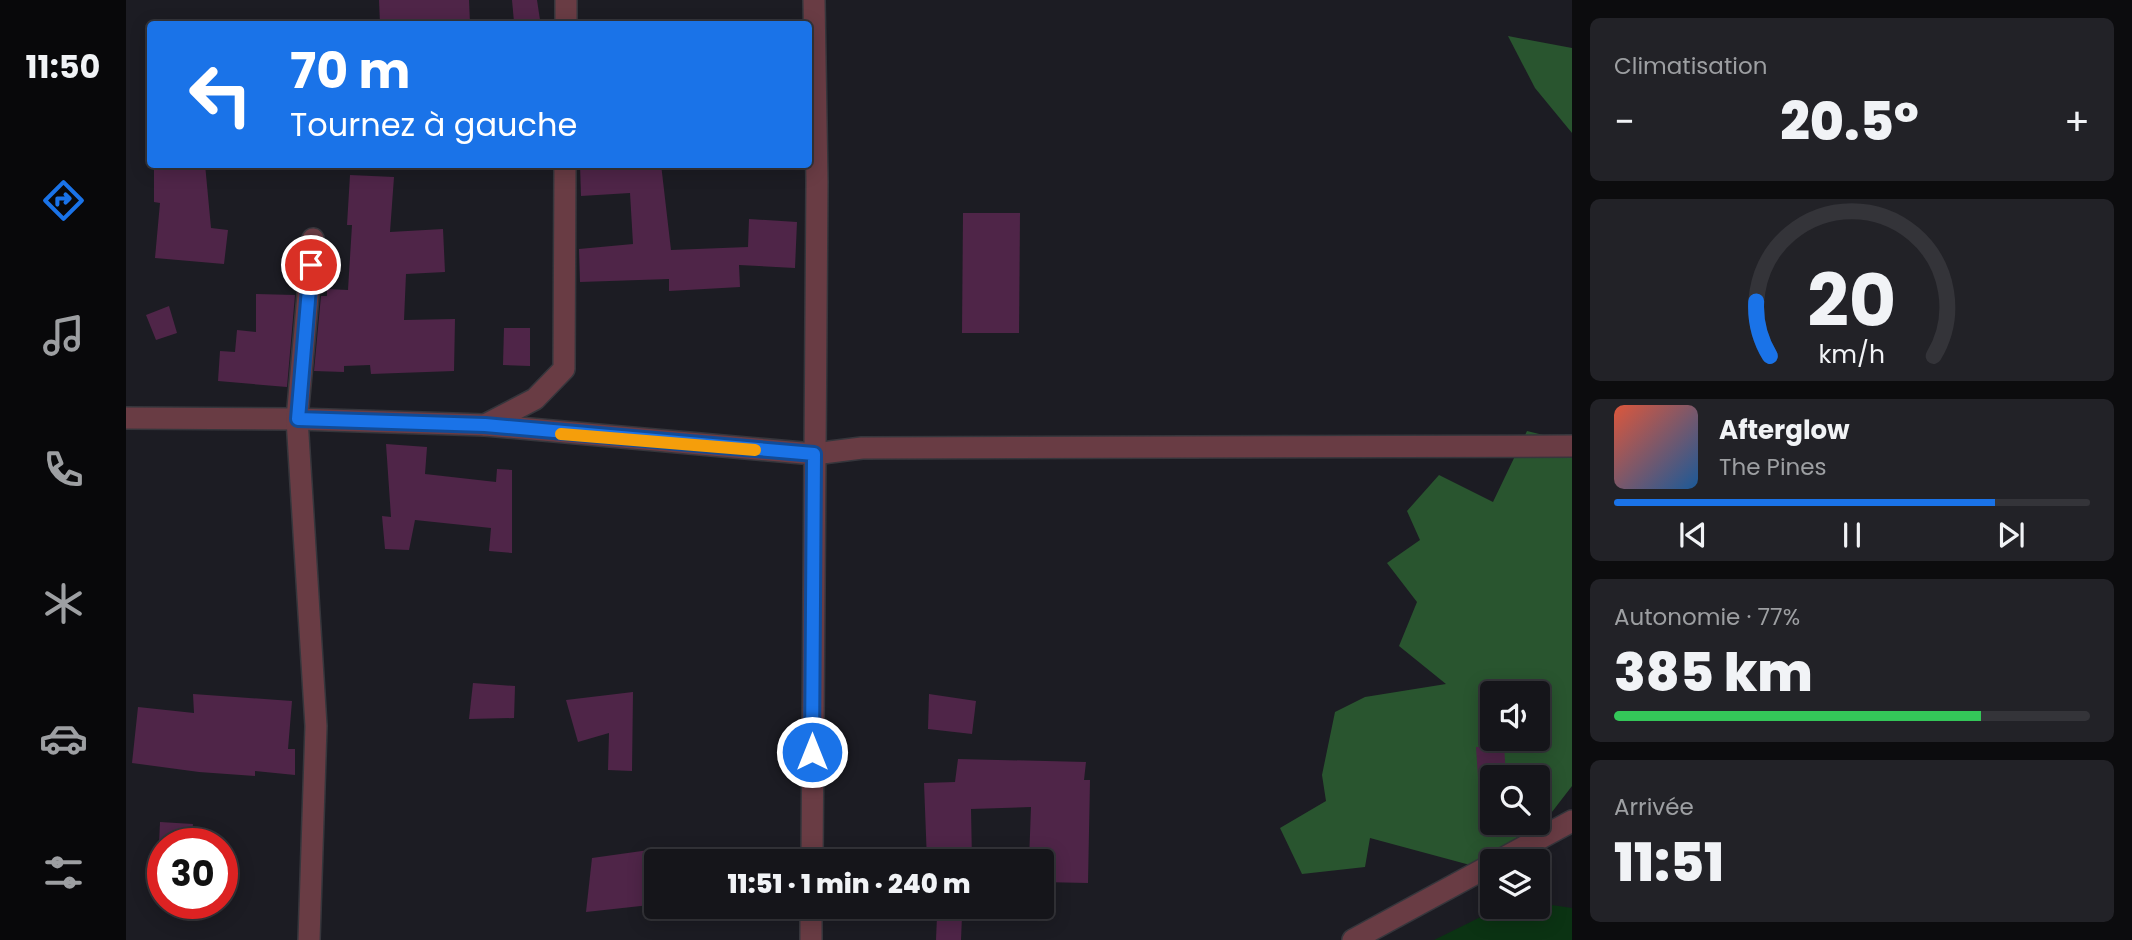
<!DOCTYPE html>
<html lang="fr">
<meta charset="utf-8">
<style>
:root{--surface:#15151a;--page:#222227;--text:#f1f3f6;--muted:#9d9fa2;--line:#343439;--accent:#1a73e8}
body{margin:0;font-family:Poppins,sans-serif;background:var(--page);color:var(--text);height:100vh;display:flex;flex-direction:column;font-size:26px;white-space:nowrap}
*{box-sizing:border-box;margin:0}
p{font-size:23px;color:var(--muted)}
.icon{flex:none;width:38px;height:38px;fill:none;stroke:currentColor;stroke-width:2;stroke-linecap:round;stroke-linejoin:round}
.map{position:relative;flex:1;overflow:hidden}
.panel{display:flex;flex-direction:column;gap:18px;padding:18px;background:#0c0c0e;width:560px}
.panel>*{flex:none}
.top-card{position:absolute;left:21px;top:21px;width:665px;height:147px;border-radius:7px;box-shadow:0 4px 18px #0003,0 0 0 2px var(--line);background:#1a73e8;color:#fff;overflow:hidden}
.controls{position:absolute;left:1354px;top:681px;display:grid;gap:14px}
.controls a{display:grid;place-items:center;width:70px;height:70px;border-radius:7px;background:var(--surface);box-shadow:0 4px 18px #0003,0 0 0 2px var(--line);font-size:35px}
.speed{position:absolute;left:21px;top:828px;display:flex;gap:14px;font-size:35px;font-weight:700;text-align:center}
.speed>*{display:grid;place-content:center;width:91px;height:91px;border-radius:50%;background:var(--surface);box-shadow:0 4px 18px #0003,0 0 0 2px var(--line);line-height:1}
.speed .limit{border:10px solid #d22;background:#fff;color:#111}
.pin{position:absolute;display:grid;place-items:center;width:60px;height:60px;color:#fff;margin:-30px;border:4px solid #fff;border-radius:50%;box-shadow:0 2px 7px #0007}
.me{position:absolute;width:77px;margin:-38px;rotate:0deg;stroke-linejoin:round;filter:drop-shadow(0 0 5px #0008)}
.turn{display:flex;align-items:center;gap:24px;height:147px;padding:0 28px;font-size:32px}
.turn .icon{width:91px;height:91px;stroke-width:2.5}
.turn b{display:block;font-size:49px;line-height:60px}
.big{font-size:52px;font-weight:800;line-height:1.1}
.panel .card{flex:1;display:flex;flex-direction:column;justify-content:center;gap:10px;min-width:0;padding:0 24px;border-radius:10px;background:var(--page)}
.panel .dial{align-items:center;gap:0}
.dial svg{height:182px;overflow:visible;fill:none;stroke:var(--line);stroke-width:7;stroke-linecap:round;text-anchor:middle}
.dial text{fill:var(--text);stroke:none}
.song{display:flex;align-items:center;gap:21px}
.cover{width:84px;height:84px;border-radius:10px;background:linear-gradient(135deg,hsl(10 70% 55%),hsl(210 70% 35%))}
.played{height:7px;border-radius:4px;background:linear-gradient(90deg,var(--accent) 80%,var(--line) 80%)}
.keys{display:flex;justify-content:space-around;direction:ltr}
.heat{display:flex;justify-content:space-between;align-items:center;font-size:38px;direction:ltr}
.charge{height:10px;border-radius:5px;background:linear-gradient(90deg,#34c759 77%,var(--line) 0)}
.trip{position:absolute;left:518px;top:849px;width:410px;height:70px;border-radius:7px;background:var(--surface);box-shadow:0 4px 18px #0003,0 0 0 2px var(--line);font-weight:800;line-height:70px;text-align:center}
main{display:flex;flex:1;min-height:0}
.dock{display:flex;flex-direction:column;width:126px;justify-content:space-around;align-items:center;background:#08080a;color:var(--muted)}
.dock .icon{width:49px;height:49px}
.dock .active{color:var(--accent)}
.dock b{font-size:32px;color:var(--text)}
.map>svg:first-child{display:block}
.green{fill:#0b3313}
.forest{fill:#29552f;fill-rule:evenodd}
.building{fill:#4f2548}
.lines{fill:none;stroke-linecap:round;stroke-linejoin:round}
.minor-casing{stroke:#36363c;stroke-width:24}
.minor{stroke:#693c44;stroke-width:21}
.route-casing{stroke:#114b97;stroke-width:18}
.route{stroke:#1a73e8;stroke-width:12}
.slow{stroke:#f59e0b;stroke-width:12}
</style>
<main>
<nav class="dock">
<b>11:50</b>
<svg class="icon active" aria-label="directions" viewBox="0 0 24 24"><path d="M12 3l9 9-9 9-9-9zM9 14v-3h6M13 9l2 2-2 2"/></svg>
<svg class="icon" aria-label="music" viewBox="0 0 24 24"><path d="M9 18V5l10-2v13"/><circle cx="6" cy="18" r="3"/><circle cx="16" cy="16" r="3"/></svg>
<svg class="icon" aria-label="phone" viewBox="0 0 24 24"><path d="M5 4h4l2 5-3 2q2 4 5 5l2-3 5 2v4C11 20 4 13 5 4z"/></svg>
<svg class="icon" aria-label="climate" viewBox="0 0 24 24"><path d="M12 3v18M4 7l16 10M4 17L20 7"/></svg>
<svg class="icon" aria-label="car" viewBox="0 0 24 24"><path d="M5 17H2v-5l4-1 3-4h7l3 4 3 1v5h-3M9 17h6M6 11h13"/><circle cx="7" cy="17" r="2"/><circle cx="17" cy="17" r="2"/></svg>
<svg class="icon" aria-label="filters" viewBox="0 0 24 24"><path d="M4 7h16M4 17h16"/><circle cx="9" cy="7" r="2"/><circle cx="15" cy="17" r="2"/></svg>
</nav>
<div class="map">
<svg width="1446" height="940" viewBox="0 0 1446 940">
<rect width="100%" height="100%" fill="#1c1c23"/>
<path class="green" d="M 1412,903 L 1446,908 L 1446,940 L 1308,940 L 1375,907 L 1412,906 Z"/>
<g class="forest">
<path d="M 1382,36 L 1446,48 L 1446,133 L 1409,88 Z"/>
<path d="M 1401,431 L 1446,442 L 1446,786 L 1419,821 L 1344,865 L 1244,838 L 1239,867 L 1176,874 L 1154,828 L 1200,801 L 1196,775 L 1209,712 L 1239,697 L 1320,684 L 1273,646 L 1291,602 L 1261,563 L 1294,540 L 1281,511 L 1313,475 L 1367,502 ZM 1367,693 L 1412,693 L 1412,738 L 1367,738 ZM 1367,777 L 1412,777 L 1412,822 L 1367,822 Z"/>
</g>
<g class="building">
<path d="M 253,0 L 343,0 L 344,24 L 254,24 Z"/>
<path d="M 386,0 L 411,0 L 414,20 L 388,22 Z"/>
<path d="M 28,164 L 79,164 L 85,228 L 102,230 L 98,264 L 29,258 L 34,203 L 28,202 Z"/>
<path d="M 454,164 L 535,164 L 545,250 L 622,247 L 623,219 L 671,222 L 669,268 L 613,265 L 614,287 L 543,291 L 543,279 L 454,282 L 453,249 L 507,244 L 504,193 L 455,196 Z"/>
<path d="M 224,175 L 268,177 L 264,232 L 317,229 L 319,272 L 280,274 L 278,320 L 329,319 L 328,371 L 245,374 L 244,365 L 218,366 L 218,372 L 188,371 L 195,296 L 201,296 L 201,289 L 222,290 L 226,225 L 221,225 Z"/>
<path d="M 837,213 L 894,213 L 893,333 L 836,333 Z"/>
<path d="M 130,294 L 169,295 L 161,387 L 92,381 L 94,351 L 109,352 L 111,330 L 130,332 Z"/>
<path d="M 43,306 L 51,333 L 30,340 L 20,315 Z"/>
<path d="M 378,328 L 404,328 L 404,366 L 377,365 Z"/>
<path d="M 260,444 L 301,447 L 299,474 L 370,482 L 371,469 L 386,470 L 386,553 L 363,551 L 365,528 L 289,520 L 283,550 L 259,549 L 256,516 L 265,517 Z"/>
<path d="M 347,683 L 389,686 L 388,718 L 343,719 Z"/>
<path d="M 507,692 L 506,771 L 482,770 L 483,733 L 452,742 L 440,700 Z"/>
<path d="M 67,694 L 166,701 L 162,749 L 169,749 L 169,775 L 129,771 L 129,776 L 73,772 L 6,763 L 12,707 L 68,713 Z"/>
<path d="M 803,694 L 850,701 L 846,734 L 802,729 Z"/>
<path d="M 1378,745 L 1380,777 L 1352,777 L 1350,747 Z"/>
<path d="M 832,759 L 960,762 L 958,780 L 964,780 L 962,883 L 915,882 L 915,861 L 903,861 L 905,807 L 845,809 L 846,861 L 801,861 L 798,783 L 829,782 Z"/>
<path d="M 34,822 L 67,824 L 65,844 L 33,844 Z"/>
<path d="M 523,850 L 524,905 L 460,912 L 466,858 Z"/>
<path d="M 811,916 L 836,916 L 835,940 L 810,940 Z"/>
</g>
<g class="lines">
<defs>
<g id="minor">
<path d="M 440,24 L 440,0"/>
<path d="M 0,418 L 171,419 L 359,425 L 688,454 L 736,448 L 1446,446"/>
<path d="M 359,425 L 409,399 L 438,369 L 439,164"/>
<path d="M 686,861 L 691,182 L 688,0"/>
<path d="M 1372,861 L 1446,821"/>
<path d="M 183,940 L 190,726 L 171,419 L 187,239"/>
<path d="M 685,940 L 685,906"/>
<path d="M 1227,940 L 1367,864"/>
</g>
</defs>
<use href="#minor" class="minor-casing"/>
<use href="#minor" class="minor"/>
</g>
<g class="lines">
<defs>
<path id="route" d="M 185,265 L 172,419 L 359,425 L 688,454 L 686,752"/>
</defs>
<use href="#route" class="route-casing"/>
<use href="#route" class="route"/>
<path class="slow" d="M 435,434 L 629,450"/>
</g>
</svg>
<div class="controls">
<a><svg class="icon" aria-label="sound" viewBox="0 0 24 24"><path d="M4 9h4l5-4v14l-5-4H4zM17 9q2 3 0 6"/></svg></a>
<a><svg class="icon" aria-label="search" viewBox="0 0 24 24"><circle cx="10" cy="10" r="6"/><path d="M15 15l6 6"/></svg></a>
<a><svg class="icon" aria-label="layers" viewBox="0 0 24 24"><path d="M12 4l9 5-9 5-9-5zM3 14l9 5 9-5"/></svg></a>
</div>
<div class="speed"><div class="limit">30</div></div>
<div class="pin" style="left:185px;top:265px;background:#d93025"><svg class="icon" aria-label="arrive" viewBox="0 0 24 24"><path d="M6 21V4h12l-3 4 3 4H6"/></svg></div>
<svg class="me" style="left:686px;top:752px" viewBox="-20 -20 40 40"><circle r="17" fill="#1a73e8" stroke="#fff" stroke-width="3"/><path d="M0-11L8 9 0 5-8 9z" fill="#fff"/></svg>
<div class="trip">11:51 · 1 min · 240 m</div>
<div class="top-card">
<div class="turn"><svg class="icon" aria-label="left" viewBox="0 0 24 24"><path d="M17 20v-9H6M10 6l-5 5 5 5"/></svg><div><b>70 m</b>Tournez à gauche</div></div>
</div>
</div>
<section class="panel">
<div class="card"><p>Climatisation</p>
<div class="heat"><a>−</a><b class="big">20.5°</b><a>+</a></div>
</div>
<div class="card dial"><svg viewBox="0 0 100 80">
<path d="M14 69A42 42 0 1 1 86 69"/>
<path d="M14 69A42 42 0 0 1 8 45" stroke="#1a73e8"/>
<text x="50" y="56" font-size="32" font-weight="700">20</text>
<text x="50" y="72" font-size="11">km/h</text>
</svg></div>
<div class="card">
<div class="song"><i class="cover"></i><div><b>Afterglow</b><p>The Pines</p></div></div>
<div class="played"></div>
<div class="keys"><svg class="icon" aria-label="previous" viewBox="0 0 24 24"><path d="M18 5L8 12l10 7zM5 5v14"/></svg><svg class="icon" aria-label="pause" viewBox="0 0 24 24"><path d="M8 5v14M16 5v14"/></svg><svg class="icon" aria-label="next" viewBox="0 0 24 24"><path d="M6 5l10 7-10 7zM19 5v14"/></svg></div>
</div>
<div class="card"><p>Autonomie · 77%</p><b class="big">385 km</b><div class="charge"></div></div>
<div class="card"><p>Arrivée</p><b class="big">11:51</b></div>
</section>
</main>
